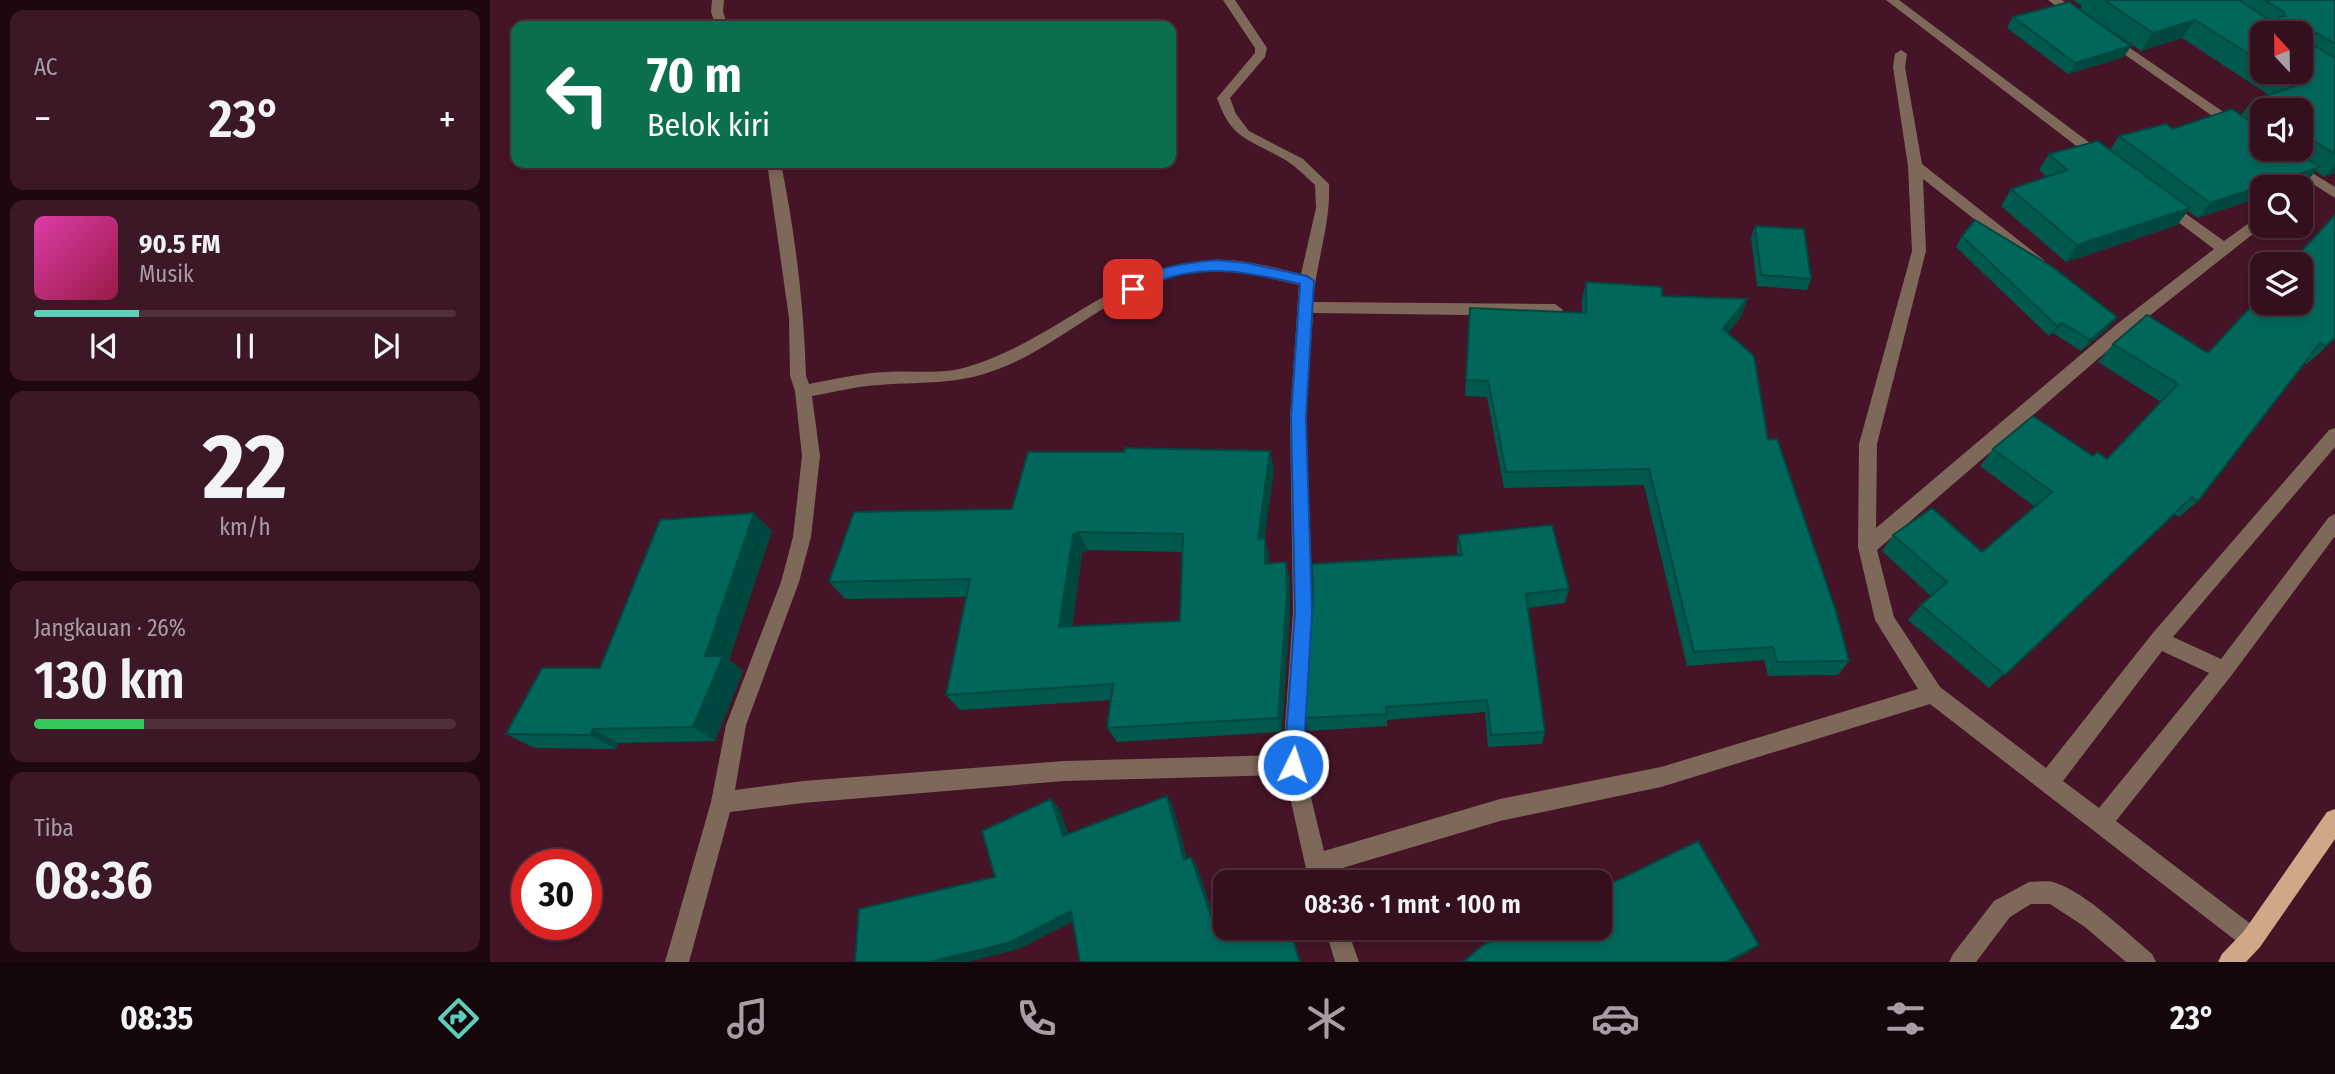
<!DOCTYPE html>
<html lang="id">
<meta charset="utf-8">
<style>
:root{--surface:#340f1d;--page:#3c1826;--text:#f1f3f6;--muted:#a99ca4;--line:#4e2f3b;--accent:#5cceba}
body{margin:0;font-family:"Fira Sans Condensed",sans-serif;background:var(--page);color:var(--text);height:100vh;display:flex;flex-direction:column;font-size:26px;white-space:nowrap}
*{box-sizing:border-box;margin:0}
p{font-size:23px;color:var(--muted)}
.icon{flex:none;width:38px;height:38px;fill:none;stroke:currentColor;stroke-width:2;stroke-linecap:round;stroke-linejoin:round}
.map{position:relative;flex:1;overflow:hidden}
.drawer{display:flex;flex-direction:column;gap:10px;padding:10px;background:#1d0810;width:490px}
.drawer>*{flex:none}
.guide{position:absolute;left:21px;top:21px;width:665px;height:147px;border-radius:14px;box-shadow:0 4px 10px #0003,0 0 0 2px var(--line);background:#0b6e4f;color:#fff;overflow:hidden}
.needle{width:46px;rotate:338deg}
.buttons{position:absolute;left:1760px;top:21px;display:grid;gap:14px}
.buttons a{display:grid;place-items:center;width:63px;height:63px;border-radius:14px;background:var(--surface);box-shadow:0 4px 10px #0003,0 0 0 2px var(--line);font-size:35px}
.speed{position:absolute;left:21px;top:849px;display:flex;gap:14px;font-size:35px;font-weight:700;text-align:center}
.speed>*{display:grid;place-content:center;width:91px;height:91px;border-radius:50%;background:var(--surface);box-shadow:0 4px 10px #0003,0 0 0 2px var(--line);line-height:1}
.speed .limit{border:10px solid #d22;background:#fff;color:#111}
.pin{position:absolute;display:grid;place-items:center;width:60px;height:60px;color:#fff;margin:-30px;border-radius:14px;box-shadow:0 4px 10px #0006}
.me{position:absolute;width:77px;margin:-38px;rotate:4deg;stroke-linejoin:round;filter:drop-shadow(0 0 5px #0008)}
.turn{display:flex;align-items:center;gap:24px;height:147px;padding:0 21px;font-size:32px}
.turn .icon{width:91px;height:91px;stroke-width:2.5}
.turn b{display:block;font-size:49px;line-height:60px}
.big{font-size:52px;font-weight:600;line-height:1.1}
.drawer .card{flex:1;display:flex;flex-direction:column;justify-content:center;gap:10px;min-width:0;padding:0 24px;border-radius:14px;background:var(--page)}
.drawer .dial{align-items:center;gap:0}
.dial b{font-size:91px;line-height:1}
.song{display:flex;align-items:center;gap:21px}
.cover{width:84px;height:84px;border-radius:10px;background:linear-gradient(135deg,hsl(320 70% 55%),hsl(340 70% 35%))}
.played{height:7px;border-radius:4px;background:linear-gradient(90deg,var(--accent) 25%,var(--line) 25%)}
.keys{display:flex;justify-content:space-around;direction:ltr}
.heat{display:flex;justify-content:space-between;align-items:center;font-size:38px;direction:ltr}
.charge{height:10px;border-radius:5px;background:linear-gradient(90deg,#34c759 26%,var(--line) 0)}
.trip{position:absolute;left:723px;top:870px;width:399px;height:70px;border-radius:14px;background:var(--surface);box-shadow:0 4px 10px #0003,0 0 0 2px var(--line);font-weight:600;line-height:70px;text-align:center}
.dock{display:flex;height:112px;justify-content:space-around;align-items:center;background:#15060c;color:var(--muted)}
.dock .icon{width:49px;height:49px}
.dock .on{color:var(--accent)}
.dock b{font-size:32px;color:var(--text)}
main{display:flex;flex:1;min-height:0}
.map>svg:first-child{display:block}
.lines{fill:none;stroke-linecap:round;stroke-linejoin:round}
.minor{fill:#7d6859;fill-rule:evenodd}
.major{fill:#d1a887;fill-rule:evenodd}
.wall{fill:#00594d;fill-rule:evenodd}
.shaded-wall{fill:#00483f}
.building{fill:#00675a;stroke:#00483f;stroke-width:2;fill-rule:evenodd}
.route{fill:#1a73e8;stroke:#114b97;stroke-width:2}
</style>
<main>
<section class="drawer">
<div class="card"><p>AC</p>
<div class="heat"><a>−</a><b class="big">23°</b><a>+</a></div>
</div>
<div class="card">
<div class="song"><i class="cover"></i><div><b>90.5 FM</b><p>Musik</p></div></div>
<div class="played"></div>
<div class="keys"><svg class="icon" aria-label="previous" viewBox="0 0 24 24"><path d="M18 5L8 12l10 7zM5 5v14"/></svg><svg class="icon" aria-label="pause" viewBox="0 0 24 24"><path d="M8 5v14M16 5v14"/></svg><svg class="icon" aria-label="next" viewBox="0 0 24 24"><path d="M6 5l10 7-10 7zM19 5v14"/></svg></div>
</div>
<div class="card dial"><b>22</b><p>km/h</p></div>
<div class="card"><p>Jangkauan · 26%</p><b class="big">130 km</b><div class="charge"></div></div>
<div class="card"><p>Tiba</p><b class="big">08:36</b></div>
</section>
<div class="map">
<svg width="1845" height="962" viewBox="0 0 1845 962">
<rect width="100%" height="100%" fill="#451427"/>
<g class="lines">
<g class="minor">
<path d="M 222,0 L 234,0 L 233,12 L 238,26 L 226,26 L 221,12 Z"/>
<path d="M 733,0 L 745,0 L 777,48 L 775,57 L 740,98 L 746,114 L 759,131 L 813,159 L 839,184 C 841,224 826,262 823,302 L 1065,304 L 1073,310 L 1065,316 L 823,313 L 816,417 L 823,612 L 813,765 L 834,851 L 1010,799 L 1171,767 L 1428,689 L 1385,620 L 1368,547 L 1369,444 L 1422,251 L 1418,166 L 1403,67 L 1405,54 L 1411,50 L 1417,54 L 1415,67 L 1432,164 L 1555,261 L 1553,265 L 1543,265 L 1433,179 L 1436,251 L 1387,444 L 1386,528 L 1627,324 L 1724,249 L 1668,207 L 1668,201 L 1678,201 L 1734,241 L 1773,213 L 1773,226 L 1639,332 L 1387,550 L 1404,617 L 1450,687 L 1556,768 L 1662,634 L 1839,430 L 1845,428 L 1845,447 L 1683,637 L 1731,659 L 1839,517 L 1845,514 L 1845,536 L 1741,676 L 1626,821 L 1770,931 L 1774,939 L 1770,947 L 1762,951 L 1754,947 L 1440,704 L 1171,787 L 1010,821 L 839,872 L 841,882 L 819,882 L 795,775 L 574,781 L 313,803 L 240,812 L 199,962 L 175,962 L 221,802 L 236,725 L 291,582 L 303,537 L 312,456 L 305,391 L 300,376 L 299,318 L 277,163 L 291,163 C 305,233 314,304 316,376 L 319,384 C 345,379 371,373 397,372 C 423,370 451,375 477,367 C 565,342 631,263 728,260 C 756,259 784,268 811,274 L 826,208 L 825,185 C 814,175 804,164 790,157 C 756,138 741,138 727,98 L 765,53 L 765,48 ZM 728,270 L 762,274 L 809,285 L 800,417 L 803,612 L 793,755 L 574,761 L 313,781 L 245,790 L 256,725 L 309,582 L 321,537 L 330,456 L 322,396 C 345,392 367,386 390,385 C 436,381 466,386 511,368 C 575,343 627,286 696,273 C 706,271 718,271 728,270 ZM 1672,651 L 1719,673 L 1609,808 L 1573,781 Z"/>
<path d="M 1396,0 L 1409,0 L 1616,155 L 1616,161 L 1606,161 Z"/>
<path d="M 1558,0 L 1572,0 L 1595,17 L 1585,20 Z"/>
<path d="M 1618,33 L 1773,139 L 1775,149 L 1768,148 L 1614,40 L 1612,37 Z"/>
<path d="M 1801,160 L 1845,187 L 1845,198 L 1796,167 L 1794,164 Z"/>
<path d="M 1539,882 C 1548,882 1558,880 1566,883 C 1596,893 1637,933 1662,954 L 1666,962 L 1636,962 L 1595,927 L 1560,904 L 1541,904 L 1520,917 L 1486,962 L 1459,962 L 1463,954 L 1504,901 Z"/>
<path d="M 835,928 L 857,928 L 869,962 L 845,962 Z"/>
</g>
<path class="major" d="M 1845,809 L 1845,839 L 1770,947 L 1756,962 L 1728,962 L 1732,954 L 1754,931 L 1837,812 Z"/>
</g>
<g class="wall">
<path d="M 1583,0 L 1845,0 L 1845,173 L 1834,177 L 1826,171 L 1816,182 L 1801,187 L 1773,187 L 1708,218 L 1698,211 L 1687,225 L 1576,262 L 1511,206 L 1521,189 L 1557,177 L 1549,170 L 1559,154 L 1620,150 L 1629,136 L 1683,129 L 1751,115 L 1763,100 L 1779,95 L 1692,38 L 1651,51 L 1590,9 L 1592,6 ZM 1773,33 L 1811,72 L 1773,72 ZM 1773,110 L 1811,110 L 1811,149 L 1773,149 Z"/>
<path d="M 1523,17 L 1634,57 L 1578,74 L 1517,28 Z"/>
<path d="M 1265,226 L 1321,279 L 1317,290 L 1267,286 L 1261,237 Z"/>
<path d="M 1472,236 L 1618,328 L 1591,351 L 1563,333 L 1559,336 L 1466,247 Z"/>
<path d="M 1096,282 L 1172,296 L 1257,299 L 1251,317 L 1237,333 L 1359,661 L 1348,675 L 1278,676 L 1274,660 L 1197,666 L 1154,485 L 1014,488 L 997,397 L 975,396 L 980,308 L 1092,313 L 1092,300 Z"/>
<path d="M 1845,339 L 1817,364 L 1815,363 L 1708,501 L 1689,517 L 1684,514 L 1499,688 L 1418,620 L 1431,605 L 1441,596 L 1392,551 L 1403,535 L 1492,552 L 1545,507 L 1490,466 L 1503,449 L 1603,456 L 1617,459 L 1671,402 L 1608,362 L 1623,344 L 1718,352 Z"/>
<path d="M 780,451 L 784,470 L 774,538 L 779,556 L 779,563 L 800,580 L 800,612 L 792,732 L 627,742 L 617,728 L 621,700 L 470,710 L 456,695 L 476,597 L 355,599 L 339,582 L 522,509 ZM 598,550 L 692,552 L 690,621 L 582,627 L 592,553 Z"/>
<path d="M 282,531 L 239,660 L 253,671 L 225,741 L 128,743 L 126,749 L 44,748 L 16,734 L 110,668 Z"/>
<path d="M 968,535 L 1079,589 L 1075,603 L 1038,608 L 1055,732 L 1052,744 L 998,747 L 995,712 L 897,720 L 897,726 L 818,731 L 815,718 L 823,598 L 968,555 L 967,550 Z"/>
</g>
<g class="shaded-wall">
<path d="M 1705,20 L 1692,38 L 1651,51 L 1663,33 Z"/>
<path d="M 1641,46 L 1634,57 L 1578,74 L 1585,63 Z"/>
<path d="M 1845,164 L 1845,173 L 1834,177 Z"/>
<path d="M 1830,167 L 1816,182 L 1801,187 L 1773,187 L 1773,197 L 1708,218 L 1720,203 Z"/>
<path d="M 1700,208 L 1687,225 L 1576,262 L 1587,245 Z"/>
<path d="M 1257,299 L 1251,317 L 1226,347 L 1233,329 Z"/>
<path d="M 1627,317 L 1618,328 L 1591,351 L 1600,340 Z"/>
<path d="M 1572,323 L 1563,333 L 1559,336 L 1567,326 Z"/>
<path d="M 780,451 L 784,470 L 772,557 L 768,539 Z"/>
<path d="M 264,513 L 282,531 L 239,660 L 253,671 L 225,741 L 203,727 L 215,656 Z"/>
<path d="M 589,532 L 598,550 L 592,553 L 580,644 L 569,627 L 583,535 Z"/>
<path d="M 775,538 L 779,556 L 779,581 L 775,564 Z"/>
<path d="M 796,562 L 800,580 L 800,612 L 792,732 L 788,718 Z"/>
<path d="M 103,729 L 128,743 L 126,749 L 100,735 Z"/>
<path d="M 677,796 L 683,806 L 700,869 L 694,860 Z"/>
<path d="M 561,799 L 570,809 L 582,845 L 573,836 Z"/>
<path d="M 701,857 L 707,866 L 727,926 L 722,919 Z"/>
<path d="M 581,911 L 590,918 L 529,949 L 478,962 L 439,962 Z"/>
<path d="M 799,928 L 800,928 L 811,962 L 810,962 Z"/>
<path d="M 1269,945 L 1257,953 L 1240,962 L 1236,962 Z"/>
</g>
<g class="building">
<path d="M 1614,0 L 1749,0 L 1781,21 L 1788,22 L 1789,17 L 1795,16 L 1794,12 L 1774,0 L 1845,0 L 1845,44 L 1827,33 L 1823,35 L 1823,45 L 1845,58 L 1845,154 L 1811,133 L 1811,110 L 1778,110 L 1763,100 L 1808,85 L 1787,72 L 1811,72 L 1811,33 L 1773,33 L 1773,63 L 1705,20 L 1663,33 Z"/>
<path d="M 1579,2 L 1641,46 L 1585,63 L 1523,17 Z"/>
<path d="M 1742,109 L 1773,130 L 1773,149 L 1802,149 L 1830,167 L 1720,203 L 1629,136 L 1676,124 L 1683,129 Z"/>
<path d="M 1608,141 L 1700,208 L 1587,245 L 1521,189 L 1577,170 L 1559,154 Z"/>
<path d="M 1845,215 L 1845,338 L 1836,346 L 1830,343 L 1708,501 L 1702,497 L 1515,675 L 1431,605 L 1457,582 L 1403,535 L 1442,508 L 1492,552 L 1562,492 L 1503,449 L 1543,416 L 1603,456 L 1607,452 L 1617,459 L 1688,384 L 1623,344 L 1657,315 L 1718,353 L 1773,294 L 1773,303 L 1811,303 L 1811,264 L 1800,264 Z"/>
<path d="M 1485,220 L 1564,268 L 1627,317 L 1600,340 L 1572,323 L 1567,326 L 1472,236 Z"/>
<path d="M 1265,226 L 1314,229 L 1321,279 L 1271,275 Z"/>
<path d="M 1096,282 L 1172,287 L 1172,296 L 1257,299 L 1233,329 L 1264,356 L 1278,440 L 1287,439 L 1346,611 L 1359,661 L 1287,662 L 1283,647 L 1204,652 L 1159,469 L 1016,472 L 998,381 L 976,380 L 980,308 L 1096,313 Z"/>
<path d="M 635,448 L 780,451 L 768,539 L 775,538 L 775,564 L 796,562 L 797,595 L 788,718 L 617,728 L 623,684 L 456,695 L 480,579 L 339,582 L 364,512 L 522,509 L 538,452 L 634,452 ZM 589,532 L 693,534 L 690,621 L 569,627 L 583,535 Z"/>
<path d="M 264,513 L 215,656 L 233,656 L 203,727 L 103,729 L 100,735 L 16,734 L 52,668 L 110,668 L 170,520 Z"/>
<path d="M 1062,525 L 1079,589 L 1036,594 L 1055,732 L 1001,735 L 997,700 L 896,707 L 897,714 L 815,718 L 823,598 L 822,564 L 972,555 L 968,535 Z"/>
<path d="M 677,796 L 694,860 L 701,857 L 722,919 L 735,913 L 735,928 L 799,928 L 810,962 L 590,962 L 581,911 L 518,943 L 439,962 L 365,962 L 369,909 L 505,877 L 492,831 L 561,799 L 573,836 Z"/>
<path d="M 1208,841 L 1269,945 L 1236,962 L 973,962 L 993,945 L 1030,928 L 1110,928 L 1110,889 Z"/>
</g>
<path class="route" d="M 727,260 L 757,263 L 817,276 L 824,281 L 816,417 L 822,612 L 813,765 L 810,772 L 803,775 L 797,772 L 794,765 L 805,612 L 801,417 L 810,284 C 765,274 724,264 678,278 C 666,282 656,290 643,294 L 636,289 C 654,268 701,262 727,260 Z"/>
</svg>
<div class="buttons">
<a><svg class="needle" viewBox="-14 -14 28 28"><path d="M0-13l5 13h-10z" fill="#e53935"/><path d="M0 13l5-13h-10z" fill="#a99ca4"/></svg></a>
<a><svg class="icon" aria-label="sound" viewBox="0 0 24 24"><path d="M4 9h4l5-4v14l-5-4H4zM17 9q2 3 0 6"/></svg></a>
<a><svg class="icon" aria-label="search" viewBox="0 0 24 24"><circle cx="10" cy="10" r="6"/><path d="M15 15l6 6"/></svg></a>
<a><svg class="icon" aria-label="layers" viewBox="0 0 24 24"><path d="M12 4l9 5-9 5-9-5zM3 14l9 5 9-5"/></svg></a>
</div>
<div class="speed"><div class="limit">30</div></div>
<div class="pin" style="left:643px;top:289px;background:#d93025"><svg class="icon" aria-label="arrive" viewBox="0 0 24 24"><path d="M6 21V4h12l-3 4 3 4H6"/></svg></div>
<svg class="me" style="left:803px;top:765px" viewBox="-20 -20 40 40"><circle r="17" fill="#1a73e8" stroke="#fff" stroke-width="3"/><path d="M0-11L8 9 0 5-8 9z" fill="#fff"/></svg>
<div class="trip">08:36 · 1 mnt · 100 m</div>
<div class="guide">
<div class="turn"><svg class="icon" aria-label="left" viewBox="0 0 24 24"><path d="M17 20v-9H6M10 6l-5 5 5 5"/></svg><div><b>70 m</b>Belok kiri</div></div>
</div>
</div>
</main>
<nav class="dock">
<b>08:35</b>
<svg class="icon on" aria-label="directions" viewBox="0 0 24 24"><path d="M12 3l9 9-9 9-9-9zM9 14v-3h6M13 9l2 2-2 2"/></svg>
<svg class="icon" aria-label="music" viewBox="0 0 24 24"><path d="M9 18V5l10-2v13"/><circle cx="6" cy="18" r="3"/><circle cx="16" cy="16" r="3"/></svg>
<svg class="icon" aria-label="phone" viewBox="0 0 24 24"><path d="M5 4h4l2 5-3 2q2 4 5 5l2-3 5 2v4C11 20 4 13 5 4z"/></svg>
<svg class="icon" aria-label="climate" viewBox="0 0 24 24"><path d="M12 3v18M4 7l16 10M4 17L20 7"/></svg>
<svg class="icon" aria-label="car" viewBox="0 0 24 24"><path d="M5 17H2v-5l4-1 3-4h7l3 4 3 1v5h-3M9 17h6M6 11h13"/><circle cx="7" cy="17" r="2"/><circle cx="17" cy="17" r="2"/></svg>
<svg class="icon" aria-label="filters" viewBox="0 0 24 24"><path d="M4 7h16M4 17h16"/><circle cx="9" cy="7" r="2"/><circle cx="15" cy="17" r="2"/></svg>
<b>23°</b>
</nav>
